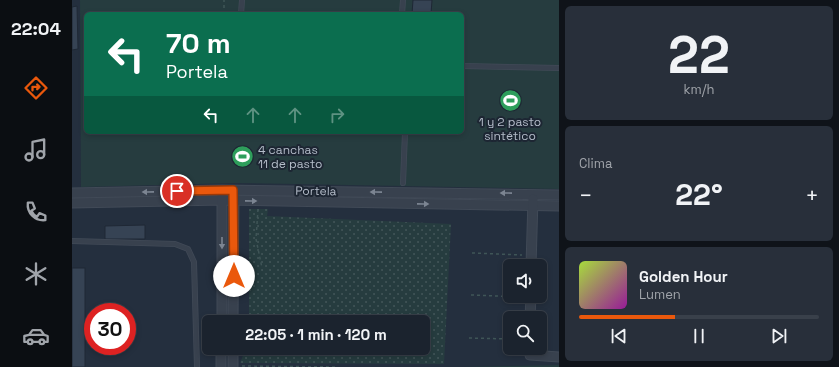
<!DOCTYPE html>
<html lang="es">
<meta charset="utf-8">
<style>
:root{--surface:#1b232e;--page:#282f3a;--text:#f1f3f6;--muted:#a0a4aa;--line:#39404a;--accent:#ea580c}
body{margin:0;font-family:"Space Grotesk",sans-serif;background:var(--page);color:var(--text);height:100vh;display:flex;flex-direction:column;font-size:15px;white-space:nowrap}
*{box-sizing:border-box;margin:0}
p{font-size:13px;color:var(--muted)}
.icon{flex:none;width:22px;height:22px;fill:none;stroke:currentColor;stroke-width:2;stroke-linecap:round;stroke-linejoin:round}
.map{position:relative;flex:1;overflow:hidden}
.panel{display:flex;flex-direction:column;gap:6px;padding:6px;background:#0f1319;width:280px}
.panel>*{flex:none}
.top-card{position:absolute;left:12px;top:12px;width:380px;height:122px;border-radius:6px;box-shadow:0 2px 6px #0003,0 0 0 1px var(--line);background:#0b6e4f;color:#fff;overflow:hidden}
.tools{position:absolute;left:431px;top:259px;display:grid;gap:8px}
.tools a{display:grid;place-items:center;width:44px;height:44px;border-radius:6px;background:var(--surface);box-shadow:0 2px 6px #0003,0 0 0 1px var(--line);font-size:20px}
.speed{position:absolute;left:12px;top:303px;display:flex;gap:8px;font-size:20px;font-weight:700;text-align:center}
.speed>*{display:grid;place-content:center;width:52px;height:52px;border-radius:50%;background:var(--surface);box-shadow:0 2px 6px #0003,0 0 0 1px var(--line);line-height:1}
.speed .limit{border:6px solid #d22;background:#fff;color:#111}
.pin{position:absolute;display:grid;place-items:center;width:34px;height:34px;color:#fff;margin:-17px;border:2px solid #fff;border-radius:50%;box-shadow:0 1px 4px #0007}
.me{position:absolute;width:44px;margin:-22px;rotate:0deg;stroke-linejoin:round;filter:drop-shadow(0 0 3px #0008)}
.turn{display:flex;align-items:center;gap:14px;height:84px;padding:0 16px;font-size:18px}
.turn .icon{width:52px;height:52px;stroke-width:2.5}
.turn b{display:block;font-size:28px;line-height:34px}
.lanes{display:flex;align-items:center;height:38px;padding:0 16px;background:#0003;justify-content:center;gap:20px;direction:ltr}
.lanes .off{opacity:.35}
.big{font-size:30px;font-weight:700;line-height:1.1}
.panel .card{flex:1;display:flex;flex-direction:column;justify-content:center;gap:6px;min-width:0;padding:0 14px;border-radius:6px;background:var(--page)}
.panel .dial{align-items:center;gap:0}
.dial b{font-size:52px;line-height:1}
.song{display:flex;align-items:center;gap:12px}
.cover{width:48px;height:48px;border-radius:6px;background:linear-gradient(135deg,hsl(80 70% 55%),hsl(300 70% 35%))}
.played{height:4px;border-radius:2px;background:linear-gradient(90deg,var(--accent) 40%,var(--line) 40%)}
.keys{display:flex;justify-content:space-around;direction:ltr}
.heat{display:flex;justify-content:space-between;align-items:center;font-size:22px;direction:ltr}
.trip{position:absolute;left:130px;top:315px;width:228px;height:40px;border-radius:6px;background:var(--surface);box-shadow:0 2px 6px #0003,0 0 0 1px var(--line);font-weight:700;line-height:40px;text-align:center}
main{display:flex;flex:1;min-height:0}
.menu{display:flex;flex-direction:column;width:72px;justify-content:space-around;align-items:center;background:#0b0e12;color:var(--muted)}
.menu .icon{width:28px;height:28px}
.menu .active{color:var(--accent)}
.menu b{font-size:18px;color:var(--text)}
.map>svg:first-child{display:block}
.grass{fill:url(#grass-dots)}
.garden{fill:#263c3f;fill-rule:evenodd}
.building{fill:#364354;stroke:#1f2835}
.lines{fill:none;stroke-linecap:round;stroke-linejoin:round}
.lane-casing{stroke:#414a57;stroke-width:6}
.street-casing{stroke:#414a57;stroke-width:11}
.path{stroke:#3f5557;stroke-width:1.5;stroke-dasharray:3 3;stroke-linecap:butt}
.lane{stroke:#38414e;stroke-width:4.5}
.street{stroke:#38414e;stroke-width:9}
.oneway{fill:#7c8592}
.route-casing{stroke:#983908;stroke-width:10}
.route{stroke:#ea580c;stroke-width:7}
.labels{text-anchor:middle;stroke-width:4;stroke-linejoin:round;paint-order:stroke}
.poi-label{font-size:12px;fill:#b4bcc9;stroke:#1d2633}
.street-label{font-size:12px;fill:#b4bcc9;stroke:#1d2633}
</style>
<main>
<nav class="menu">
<b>22:04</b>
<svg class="icon active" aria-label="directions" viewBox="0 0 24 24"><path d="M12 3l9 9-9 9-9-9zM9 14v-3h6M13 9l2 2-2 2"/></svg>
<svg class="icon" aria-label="music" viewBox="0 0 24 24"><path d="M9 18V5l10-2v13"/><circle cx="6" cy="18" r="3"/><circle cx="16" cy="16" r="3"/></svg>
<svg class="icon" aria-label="phone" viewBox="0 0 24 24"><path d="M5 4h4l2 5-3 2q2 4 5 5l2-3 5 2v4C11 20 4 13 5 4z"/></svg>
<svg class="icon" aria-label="climate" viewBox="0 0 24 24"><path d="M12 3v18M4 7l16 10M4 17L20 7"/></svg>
<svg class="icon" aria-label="car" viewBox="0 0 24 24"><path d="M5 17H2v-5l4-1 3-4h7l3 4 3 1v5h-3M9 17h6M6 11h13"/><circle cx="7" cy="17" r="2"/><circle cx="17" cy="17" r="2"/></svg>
</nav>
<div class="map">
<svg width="487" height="367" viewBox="0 0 487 367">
<defs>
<pattern id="grass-dots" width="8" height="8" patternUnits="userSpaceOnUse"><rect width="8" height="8" fill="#263c3f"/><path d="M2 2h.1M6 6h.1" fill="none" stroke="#435659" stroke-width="1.8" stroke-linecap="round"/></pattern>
</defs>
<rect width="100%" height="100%" fill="#242f3e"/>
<path class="grass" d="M 177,209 L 196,209 L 195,216 L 379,224 L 372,364 L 168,363 L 174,348 L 351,348 L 351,322 L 177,322 Z"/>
<g class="garden">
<path d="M 8,0 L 487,0 L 487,189 L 164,183 L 9,187 ZM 14,14 L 390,14 L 390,132 L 14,132 Z"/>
<path d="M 487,365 L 487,367 L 389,367 Z"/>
</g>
<g class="building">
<path d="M 341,0 L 360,0 L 359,14 L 340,14 Z"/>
<path d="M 5,6 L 6,49 L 0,50 L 0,7 Z"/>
<path d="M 73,225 L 73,239 L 33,239 L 33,226 Z"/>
<rect x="0" y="268" width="13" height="99"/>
</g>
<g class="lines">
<defs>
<g id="lane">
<path d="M 169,14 L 170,0"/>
<path d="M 330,14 L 331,0"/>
<path d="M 390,66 L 487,68"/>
<path d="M 331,183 L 333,132"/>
<path d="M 0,241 L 103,244 L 116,249 L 122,262 L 125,367"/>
</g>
<g id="street">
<path d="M 0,193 L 150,190 L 487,195"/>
<path d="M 0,203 L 150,200 L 487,206"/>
<path d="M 459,266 L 461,199"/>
<path d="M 458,318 L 459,296"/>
<path d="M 150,322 L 150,195"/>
<path d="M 161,322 L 162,195"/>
<path d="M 457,348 L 458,355 L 487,357"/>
<path d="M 149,367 L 149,348"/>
<path d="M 161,367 L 161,348"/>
</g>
</defs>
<use href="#lane" class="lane-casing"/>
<use href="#street" class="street-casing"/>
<g class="path">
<path d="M 152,14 L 152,0"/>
<path d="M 186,209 L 184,239 L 190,268"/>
<path d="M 400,253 L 450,255"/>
<path d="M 399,295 L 451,297"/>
<path d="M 397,338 L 438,339"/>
<path d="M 170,366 L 266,367"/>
</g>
<use href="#lane" class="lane"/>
<use href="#street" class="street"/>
</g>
<defs><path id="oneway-solid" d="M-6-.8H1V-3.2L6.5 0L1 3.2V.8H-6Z"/></defs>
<g class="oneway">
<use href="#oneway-solid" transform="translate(76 192) rotate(179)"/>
<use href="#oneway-solid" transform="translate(304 192) rotate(-179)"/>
<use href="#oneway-solid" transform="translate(434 193) rotate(-179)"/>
<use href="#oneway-solid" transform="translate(179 201) rotate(1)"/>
<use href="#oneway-solid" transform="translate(351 204) rotate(1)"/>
<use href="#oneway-solid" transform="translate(150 243) rotate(90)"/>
</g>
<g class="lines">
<defs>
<path id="route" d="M 105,191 L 161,190 L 162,276"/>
</defs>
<use href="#route" class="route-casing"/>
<use href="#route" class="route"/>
</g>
<defs>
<symbol id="stadium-disc" viewBox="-11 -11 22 22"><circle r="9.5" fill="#2e9e5b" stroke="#1d2633"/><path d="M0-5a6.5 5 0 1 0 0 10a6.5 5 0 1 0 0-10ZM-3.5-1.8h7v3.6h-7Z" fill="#fff"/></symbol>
</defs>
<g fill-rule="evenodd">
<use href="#stadium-disc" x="426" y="88" width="25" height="25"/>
<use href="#stadium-disc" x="158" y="144" width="25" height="25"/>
</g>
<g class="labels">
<g class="poi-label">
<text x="438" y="126">1 y 2 pasto<tspan x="438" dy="14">sintético</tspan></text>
<text x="186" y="154" text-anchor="start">4 canchas<tspan x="186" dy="14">11 de pasto</tspan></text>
</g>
<g class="street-label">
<text transform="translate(244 191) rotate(1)" y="4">Portela</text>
</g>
</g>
</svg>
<div class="tools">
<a><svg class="icon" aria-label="sound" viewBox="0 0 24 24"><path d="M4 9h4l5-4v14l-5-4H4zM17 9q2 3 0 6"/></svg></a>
<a><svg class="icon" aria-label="search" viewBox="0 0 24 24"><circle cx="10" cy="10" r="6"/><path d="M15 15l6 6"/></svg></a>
</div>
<div class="speed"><div class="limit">30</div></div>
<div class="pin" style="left:105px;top:191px;background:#d93025"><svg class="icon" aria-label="arrive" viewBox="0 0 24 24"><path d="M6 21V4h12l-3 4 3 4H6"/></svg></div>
<svg class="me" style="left:162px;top:276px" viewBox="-20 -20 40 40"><circle r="19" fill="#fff"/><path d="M0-13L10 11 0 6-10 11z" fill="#ea580c"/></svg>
<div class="trip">22:05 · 1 min · 120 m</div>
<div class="top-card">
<div class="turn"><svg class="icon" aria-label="left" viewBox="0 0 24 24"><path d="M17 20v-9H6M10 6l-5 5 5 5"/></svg><div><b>70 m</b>Portela</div></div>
<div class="lanes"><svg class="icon" aria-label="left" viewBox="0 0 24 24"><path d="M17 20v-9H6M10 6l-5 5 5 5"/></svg><svg class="icon off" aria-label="ahead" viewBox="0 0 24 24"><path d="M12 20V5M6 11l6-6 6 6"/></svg><svg class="icon off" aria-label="ahead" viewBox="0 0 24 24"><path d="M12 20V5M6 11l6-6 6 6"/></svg><svg class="icon off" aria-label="right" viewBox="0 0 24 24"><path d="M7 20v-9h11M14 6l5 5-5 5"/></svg></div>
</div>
</div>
<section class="panel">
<div class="card dial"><b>22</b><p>km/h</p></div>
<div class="card"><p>Clima</p>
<div class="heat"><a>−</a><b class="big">22°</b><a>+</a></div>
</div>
<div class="card">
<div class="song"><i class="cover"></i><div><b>Golden Hour</b><p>Lumen</p></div></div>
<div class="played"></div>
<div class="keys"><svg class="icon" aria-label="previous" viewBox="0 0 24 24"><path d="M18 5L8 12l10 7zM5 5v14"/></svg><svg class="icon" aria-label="pause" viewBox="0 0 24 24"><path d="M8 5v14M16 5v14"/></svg><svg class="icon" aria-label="next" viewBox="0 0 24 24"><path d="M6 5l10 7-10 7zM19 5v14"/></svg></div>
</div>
</section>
</main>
